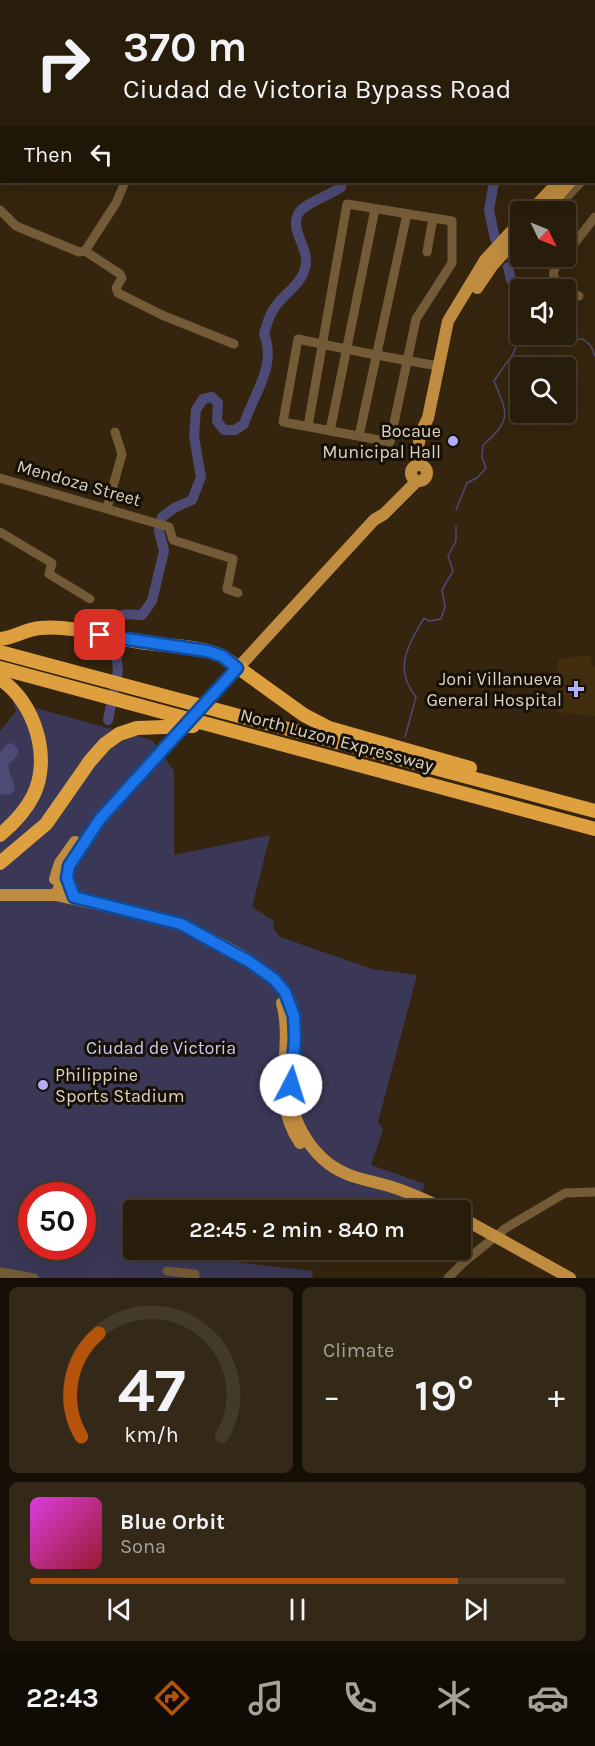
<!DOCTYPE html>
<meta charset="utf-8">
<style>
:root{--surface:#281c0a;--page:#342918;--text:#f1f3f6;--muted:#a5a19c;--line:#443a2b;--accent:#b45309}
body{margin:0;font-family:Karla,sans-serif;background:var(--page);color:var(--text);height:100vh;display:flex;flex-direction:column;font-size:22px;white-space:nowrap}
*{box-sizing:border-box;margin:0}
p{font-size:20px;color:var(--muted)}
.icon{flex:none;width:33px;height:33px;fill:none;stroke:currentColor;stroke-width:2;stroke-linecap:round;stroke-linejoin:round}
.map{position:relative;height:1278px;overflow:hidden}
.panel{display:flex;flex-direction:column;gap:9px;padding:9px;background:#160f06;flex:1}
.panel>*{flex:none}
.guide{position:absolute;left:0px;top:0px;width:596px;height:183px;box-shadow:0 6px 24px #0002,0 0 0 2px var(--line);background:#281c0a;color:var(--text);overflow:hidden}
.needle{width:39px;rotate:133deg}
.fabs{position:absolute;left:510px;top:201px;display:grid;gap:12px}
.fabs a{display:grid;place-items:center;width:66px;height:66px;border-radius:6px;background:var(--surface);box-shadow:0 6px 24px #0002,0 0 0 2px var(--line);font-size:30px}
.speed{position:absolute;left:18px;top:1182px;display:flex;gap:12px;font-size:30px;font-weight:700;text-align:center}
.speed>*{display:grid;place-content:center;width:78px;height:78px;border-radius:50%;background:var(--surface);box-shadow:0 6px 24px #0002,0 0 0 2px var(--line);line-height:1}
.speed .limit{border:9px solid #d22;background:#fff;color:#111}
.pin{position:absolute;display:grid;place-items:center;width:51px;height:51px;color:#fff;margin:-26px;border-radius:12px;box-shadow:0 3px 9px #0006}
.me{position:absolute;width:66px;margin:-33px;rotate:5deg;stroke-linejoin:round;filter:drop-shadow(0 0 4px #0008)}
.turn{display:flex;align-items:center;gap:21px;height:126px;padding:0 24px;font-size:27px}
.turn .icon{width:78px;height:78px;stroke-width:2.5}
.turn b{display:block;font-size:42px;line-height:51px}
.then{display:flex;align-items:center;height:57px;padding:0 24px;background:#0003;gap:12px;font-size:22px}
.big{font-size:45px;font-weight:600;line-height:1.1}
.panel .tile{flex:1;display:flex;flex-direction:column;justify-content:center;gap:9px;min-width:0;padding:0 21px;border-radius:9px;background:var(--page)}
.panel .dial{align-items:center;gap:0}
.dial svg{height:156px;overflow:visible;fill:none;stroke:var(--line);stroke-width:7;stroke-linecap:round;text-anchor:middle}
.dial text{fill:var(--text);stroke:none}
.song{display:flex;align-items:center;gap:18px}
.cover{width:72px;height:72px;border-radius:9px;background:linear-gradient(135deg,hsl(300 70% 55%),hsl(350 70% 35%))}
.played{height:6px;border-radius:3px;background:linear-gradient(90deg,var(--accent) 80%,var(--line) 80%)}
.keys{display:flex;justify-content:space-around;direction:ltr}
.heat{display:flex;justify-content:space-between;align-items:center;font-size:33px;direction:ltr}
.panel .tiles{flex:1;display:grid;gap:9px;grid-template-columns:1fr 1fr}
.tile:last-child{grid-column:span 2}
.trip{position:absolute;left:123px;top:1200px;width:348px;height:60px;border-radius:6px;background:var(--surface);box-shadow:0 6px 24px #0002,0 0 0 2px var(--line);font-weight:600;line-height:60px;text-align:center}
.tabs{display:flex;height:96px;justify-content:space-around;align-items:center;background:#100b04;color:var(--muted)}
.tabs .icon{width:42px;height:42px}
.tabs .on{color:var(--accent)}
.tabs b{font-size:27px;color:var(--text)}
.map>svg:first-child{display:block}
.built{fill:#422d0f}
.green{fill:#3a3856;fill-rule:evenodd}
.water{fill:#4d4a76}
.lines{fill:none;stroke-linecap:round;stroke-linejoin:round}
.stream{stroke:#4d4a76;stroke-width:1.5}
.river{stroke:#4d4a76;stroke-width:10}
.minor{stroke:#745b38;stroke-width:9}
.major{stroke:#c08c3f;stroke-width:12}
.highway{stroke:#dea03e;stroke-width:14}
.major-bridge{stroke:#c08c3f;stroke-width:12}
.route-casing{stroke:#114b97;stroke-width:15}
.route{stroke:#1a73e8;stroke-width:10}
.poi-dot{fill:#b1adfa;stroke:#171006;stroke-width:2}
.labels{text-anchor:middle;stroke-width:6;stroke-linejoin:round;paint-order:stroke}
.poi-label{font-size:18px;fill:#dcd2c4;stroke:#171006;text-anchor:end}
.street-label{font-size:18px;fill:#dcd2c4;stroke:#171006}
.park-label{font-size:18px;fill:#cac9f5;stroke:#171006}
</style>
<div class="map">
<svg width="595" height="1278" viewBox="0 0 595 1278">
<rect width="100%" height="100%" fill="#35250e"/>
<path class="built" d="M 589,655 L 593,666 L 595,666 L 595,716 L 556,712 L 558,659 Z"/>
<path class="green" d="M 13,702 L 152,740 L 174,771 L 174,855 L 270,835 L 252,907 L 274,921 L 273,928 L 280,937 L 372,969 L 417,975 L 378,1122 L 383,1130 L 371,1165 L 425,1184 L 416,1210 L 367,1210 L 350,1206 L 349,1210 L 134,1210 L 132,1250 L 313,1271 L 312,1278 L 0,1278 L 0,731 L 16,711 ZM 32,1196 L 82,1196 L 82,1246 L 32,1246 Z"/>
<path class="water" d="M 11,743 C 24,750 17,757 9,764 C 7,776 17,780 14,790 L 11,794 L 0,795 L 0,752 L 7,744 Z"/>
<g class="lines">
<g class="stream">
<path d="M 456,510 L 467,483 L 478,477 L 486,468 L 482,457 L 483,445 C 512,420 508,414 494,381 L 514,352 L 520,335 L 541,342 L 583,339 L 591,346 L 595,356"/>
<path d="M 405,737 L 416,697 C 393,668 408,646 424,618 L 429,621 L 441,619 L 445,607 L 442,590 L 453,571 L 448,556 L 456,541 L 456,526"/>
</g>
<g class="river">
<path d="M 456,0 L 457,2"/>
<path d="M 494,182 L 489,210 L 495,239"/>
<path d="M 508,267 L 511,280 L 523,290"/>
<path d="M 520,335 L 520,334"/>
<path d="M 108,720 L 118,671 L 113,624 C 123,610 127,615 142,615 L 152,601 L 164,551 L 159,531 L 162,517 L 174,508 L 192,500 L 201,477 L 194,437 L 196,410 L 203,399 L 212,397 L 218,403 L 217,421 L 224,430 L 235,430 L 244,424 C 254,393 277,366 264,334 C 266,327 268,319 272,312 C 281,294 304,285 306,263 C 308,247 290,230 298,214 C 304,203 331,195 341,187 L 342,182"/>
</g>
<g class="minor">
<path d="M 10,0 L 11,2"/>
<path d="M 73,0 L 74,2"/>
<path d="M 59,2 L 60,0"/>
<path d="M 144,2 L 146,0"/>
<path d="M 191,2 L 192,0"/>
<path d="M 332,2 L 332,0"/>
<path d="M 0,20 L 2,17"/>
<path d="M 0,78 L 2,79"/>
<path d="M 0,147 L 2,143"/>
<path d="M 594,168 L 595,167"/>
<path d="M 0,210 L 16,226 L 79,252 L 85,251 L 120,274 L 122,278 L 116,288 L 118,293 L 162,315 L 234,344"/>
<path d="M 553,212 L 581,182"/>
<path d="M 85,251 L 116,203 L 125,182"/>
<path d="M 427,252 L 433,218"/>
<path d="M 566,254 L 595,217"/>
<path d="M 563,256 C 551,272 549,276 565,290"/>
<path d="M 566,290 L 579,296"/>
<path d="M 308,426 L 347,204 L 452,221 L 452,263 L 416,319 L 390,442 L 283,422 L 298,339 C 344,349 391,358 438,366"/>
<path d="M 330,431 L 375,209"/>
<path d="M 359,436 L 407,214"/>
<path d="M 0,478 L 169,527 L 173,540 L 233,559 L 227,589 L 238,593"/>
<path d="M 107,508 L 122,454 L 115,432"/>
<path d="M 0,532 L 52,563 L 49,574 L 90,599"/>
<path d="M 167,1271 L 195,1274 L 195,1278"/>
<path d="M 1,1278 L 2,1272 L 34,1278"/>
<path d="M 448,1278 L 464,1262 L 506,1228 L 565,1193 L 595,1192"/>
</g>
<g class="major">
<path d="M 594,143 L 595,141"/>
<path d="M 594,155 L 595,154"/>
<path d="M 530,212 L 558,182"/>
<path d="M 543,212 L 570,182"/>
<path d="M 477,288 L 492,266 L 520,235"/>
<path d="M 418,465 C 416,449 420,432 428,418 L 448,321 L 485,260 L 520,222"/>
<circle cx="419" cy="473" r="8"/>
<path d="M 225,682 L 374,520 L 384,514 L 417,481"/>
<path d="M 55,879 L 60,863 L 75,842"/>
<path d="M 0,895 L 56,895 L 171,921 L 181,924 C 213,941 263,961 284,991 C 308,1024 285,1066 292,1103 C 295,1123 307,1144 322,1158 C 343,1178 366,1179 392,1187 C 411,1193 430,1202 447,1210"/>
<path d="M 56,895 L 75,853 L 100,819 L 169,743"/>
<path d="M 282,1003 C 295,1052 268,1095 300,1143"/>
<path d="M 460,1217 L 570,1278"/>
</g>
<g class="highway">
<path d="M 0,639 C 14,638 26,629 40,628 C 72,625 108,637 140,642 C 167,646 196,645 222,656 L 304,715 L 329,728 L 470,768"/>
<path d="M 0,652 L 595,811"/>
<path d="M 0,668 L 595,829"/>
<path d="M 0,679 C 35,702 52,759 33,796 C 25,812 13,824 0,835"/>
<path d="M 0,863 L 46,824 L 90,761 L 105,744 L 119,734 L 137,728 L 193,726"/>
</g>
<path class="major-bridge" d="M 169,743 L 225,682"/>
</g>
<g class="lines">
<defs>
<path id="route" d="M 100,635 L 207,651 L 222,656 L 237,668 L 100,819 L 69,866 L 67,878 L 74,897 L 181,924 L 250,962 L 274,979 L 285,992 L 294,1016 L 295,1039 L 291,1085"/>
</defs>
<use href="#route" class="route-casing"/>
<use href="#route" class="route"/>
</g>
<g class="poi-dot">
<circle cx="453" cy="441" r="6"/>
<path d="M573 680h6v6h6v6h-6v6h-6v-6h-6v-6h6z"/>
<circle cx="43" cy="1085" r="6"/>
</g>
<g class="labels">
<g class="poi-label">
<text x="441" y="437">Bocaue<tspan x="441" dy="21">Municipal Hall</tspan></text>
<text x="562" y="685">Joni Villanueva<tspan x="562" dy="21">General Hospital</tspan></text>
<text x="55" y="1081" text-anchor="start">Philippine<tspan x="55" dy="21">Sports Stadium</tspan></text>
</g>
<g class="street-label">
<text transform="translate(79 483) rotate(16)" y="6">Mendoza Street</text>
<text transform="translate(337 740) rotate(15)" y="6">North Luzon Expressway</text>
</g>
<g class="park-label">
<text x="161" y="1054">Ciudad de Victoria</text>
</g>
</g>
</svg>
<div class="fabs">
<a><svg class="needle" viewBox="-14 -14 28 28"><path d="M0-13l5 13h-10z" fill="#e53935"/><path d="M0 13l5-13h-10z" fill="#a5a19c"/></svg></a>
<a><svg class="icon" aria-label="sound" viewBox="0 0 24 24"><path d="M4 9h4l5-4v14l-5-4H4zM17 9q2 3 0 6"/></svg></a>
<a><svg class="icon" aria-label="search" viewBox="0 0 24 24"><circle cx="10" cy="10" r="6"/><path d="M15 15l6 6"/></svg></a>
</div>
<div class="speed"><div class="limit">50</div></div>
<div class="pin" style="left:100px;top:635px;background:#d93025"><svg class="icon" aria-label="arrive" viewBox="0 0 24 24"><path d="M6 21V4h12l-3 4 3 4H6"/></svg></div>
<svg class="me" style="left:291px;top:1085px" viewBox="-20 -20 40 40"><circle r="19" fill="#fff"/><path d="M0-13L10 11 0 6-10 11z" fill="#1a73e8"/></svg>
<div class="trip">22:45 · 2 min · 840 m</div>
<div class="guide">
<div class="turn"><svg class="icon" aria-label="right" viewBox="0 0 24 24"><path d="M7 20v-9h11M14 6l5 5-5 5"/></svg><div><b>370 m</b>Ciudad de Victoria Bypass Road</div></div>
<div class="then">Then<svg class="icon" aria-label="left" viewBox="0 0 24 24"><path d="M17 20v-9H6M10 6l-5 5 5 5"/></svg></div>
</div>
</div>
<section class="panel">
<div class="tiles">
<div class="tile dial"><svg viewBox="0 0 100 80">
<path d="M14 69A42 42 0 1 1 86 69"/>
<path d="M14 69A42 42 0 0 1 23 16" stroke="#b45309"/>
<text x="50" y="56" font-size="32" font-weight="700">47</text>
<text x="50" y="72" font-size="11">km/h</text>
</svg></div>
<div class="tile"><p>Climate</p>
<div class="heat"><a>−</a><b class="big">19°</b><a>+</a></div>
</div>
<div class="tile">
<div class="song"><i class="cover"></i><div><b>Blue Orbit</b><p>Sona</p></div></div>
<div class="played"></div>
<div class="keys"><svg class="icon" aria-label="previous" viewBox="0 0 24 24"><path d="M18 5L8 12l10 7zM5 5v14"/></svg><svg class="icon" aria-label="pause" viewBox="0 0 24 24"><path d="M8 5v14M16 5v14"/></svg><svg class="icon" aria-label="next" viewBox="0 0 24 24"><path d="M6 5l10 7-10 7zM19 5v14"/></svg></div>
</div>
</div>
</section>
<nav class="tabs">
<b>22:43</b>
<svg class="icon on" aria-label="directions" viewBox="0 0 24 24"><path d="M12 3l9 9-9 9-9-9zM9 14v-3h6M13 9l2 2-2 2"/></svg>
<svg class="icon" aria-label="music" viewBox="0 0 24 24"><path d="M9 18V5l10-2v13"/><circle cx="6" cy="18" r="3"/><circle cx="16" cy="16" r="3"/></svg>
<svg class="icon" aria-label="phone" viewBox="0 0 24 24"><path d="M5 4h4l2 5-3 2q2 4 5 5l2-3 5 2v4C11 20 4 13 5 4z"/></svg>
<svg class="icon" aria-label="climate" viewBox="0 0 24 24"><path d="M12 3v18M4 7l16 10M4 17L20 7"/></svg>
<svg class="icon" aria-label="car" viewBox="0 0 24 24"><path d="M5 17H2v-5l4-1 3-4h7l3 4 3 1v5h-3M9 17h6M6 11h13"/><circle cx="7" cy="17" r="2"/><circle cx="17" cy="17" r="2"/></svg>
</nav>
